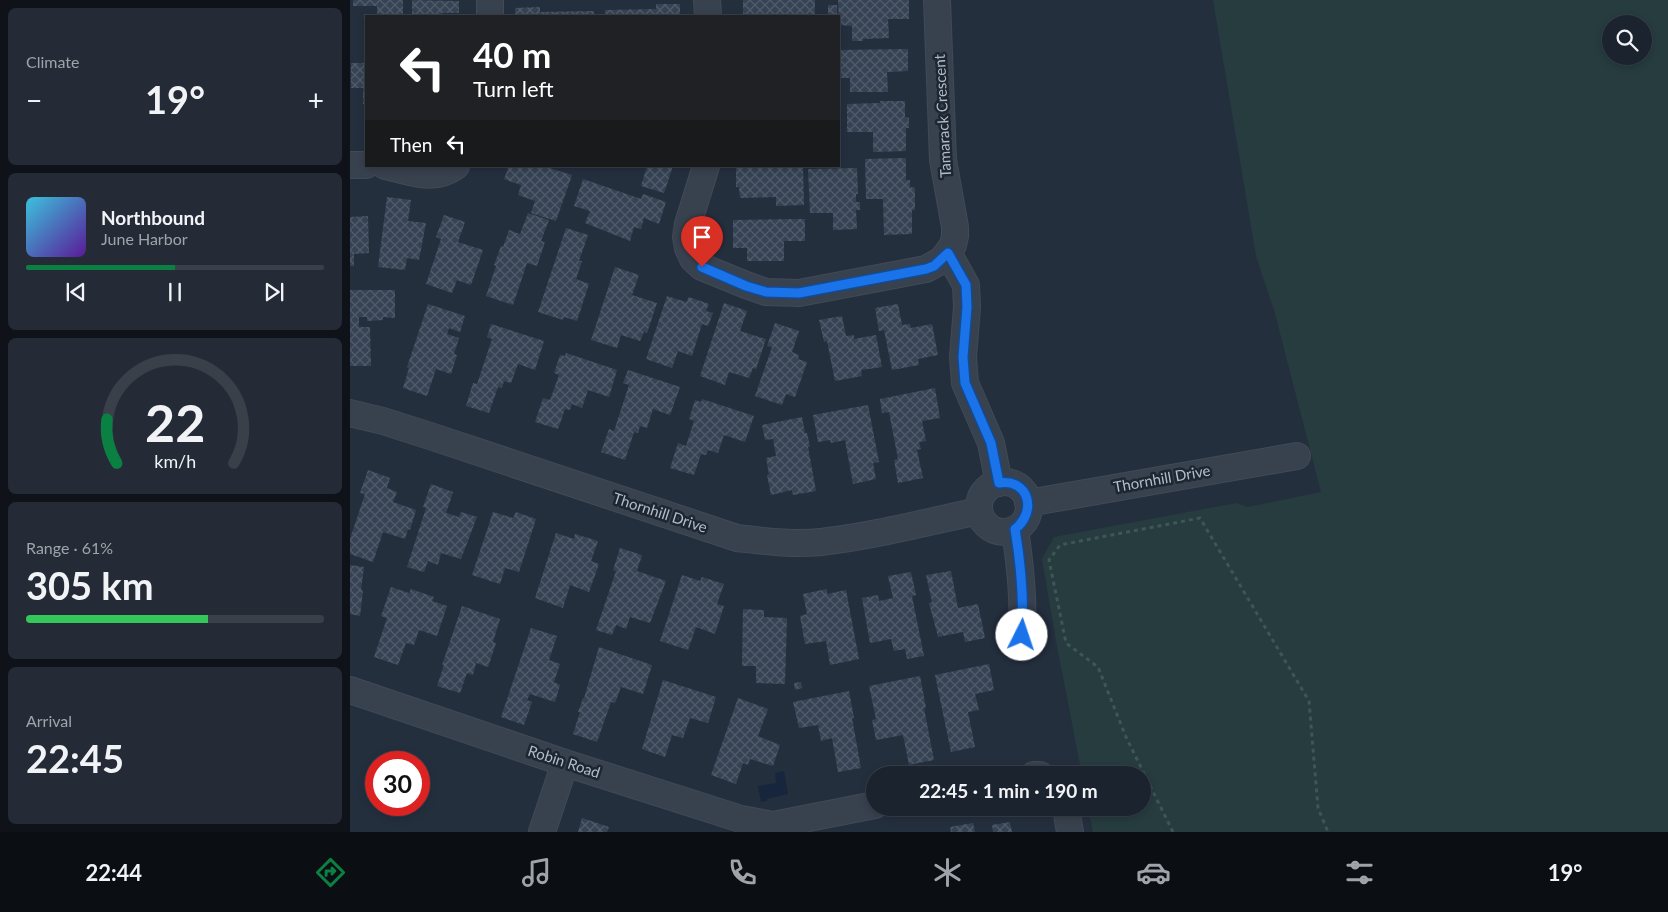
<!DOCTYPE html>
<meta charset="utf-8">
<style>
:root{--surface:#1b232e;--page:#242b36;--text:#f1f3f6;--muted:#a0a4aa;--line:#39404a;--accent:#0b8043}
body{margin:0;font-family:Lato,sans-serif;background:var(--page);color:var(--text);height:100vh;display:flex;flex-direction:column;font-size:19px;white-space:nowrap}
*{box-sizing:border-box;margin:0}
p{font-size:16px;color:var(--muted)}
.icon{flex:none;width:28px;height:28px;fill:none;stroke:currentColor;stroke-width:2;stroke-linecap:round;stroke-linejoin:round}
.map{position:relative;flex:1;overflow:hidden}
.panel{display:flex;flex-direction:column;gap:8px;padding:8px;background:#0f1319;width:350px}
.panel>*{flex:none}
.hud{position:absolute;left:15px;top:15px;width:475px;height:152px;border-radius:0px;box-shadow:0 2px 8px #0003,0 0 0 1px var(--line);background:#202124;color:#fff;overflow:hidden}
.tools{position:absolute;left:1252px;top:15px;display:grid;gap:10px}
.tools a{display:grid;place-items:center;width:50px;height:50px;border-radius:50%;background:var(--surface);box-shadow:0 2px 8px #0003,0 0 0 1px var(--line);font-size:25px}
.speed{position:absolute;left:15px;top:751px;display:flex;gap:10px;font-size:25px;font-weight:700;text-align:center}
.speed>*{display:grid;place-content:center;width:65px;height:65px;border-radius:50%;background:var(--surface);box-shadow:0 2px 8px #0003,0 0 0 1px var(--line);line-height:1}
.speed .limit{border:8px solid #d22;background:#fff;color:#111}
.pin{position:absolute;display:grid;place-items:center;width:42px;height:42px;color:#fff;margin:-51px -21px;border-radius:50% 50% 50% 0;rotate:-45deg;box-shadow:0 0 5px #0007}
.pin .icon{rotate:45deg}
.me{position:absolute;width:55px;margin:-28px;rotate:4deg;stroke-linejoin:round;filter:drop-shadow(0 0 4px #0008)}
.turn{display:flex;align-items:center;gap:18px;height:105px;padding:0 25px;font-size:22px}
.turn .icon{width:65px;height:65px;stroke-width:2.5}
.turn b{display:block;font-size:35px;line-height:42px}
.then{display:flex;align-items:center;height:48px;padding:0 25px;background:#0003;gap:10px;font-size:19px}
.big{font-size:38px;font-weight:700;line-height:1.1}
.panel .card{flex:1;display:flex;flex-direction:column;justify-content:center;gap:8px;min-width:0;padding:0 18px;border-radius:8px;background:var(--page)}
.panel .dial{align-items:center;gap:0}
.dial svg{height:130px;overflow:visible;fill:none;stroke:var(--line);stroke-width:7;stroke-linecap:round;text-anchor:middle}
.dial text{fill:var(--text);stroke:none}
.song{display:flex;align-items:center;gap:15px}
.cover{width:60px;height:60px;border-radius:8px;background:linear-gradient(135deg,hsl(190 70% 55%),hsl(270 70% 35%))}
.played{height:5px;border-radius:2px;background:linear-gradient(90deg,var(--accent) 50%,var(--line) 50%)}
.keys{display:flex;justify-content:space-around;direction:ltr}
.heat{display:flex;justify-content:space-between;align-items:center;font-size:28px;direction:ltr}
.charge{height:8px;border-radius:4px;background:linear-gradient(90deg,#34c759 61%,var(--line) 0)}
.trip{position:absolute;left:516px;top:766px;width:285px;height:50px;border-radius:25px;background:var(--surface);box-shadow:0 2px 8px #0003,0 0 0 1px var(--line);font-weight:700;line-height:50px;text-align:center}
.tabs{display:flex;height:80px;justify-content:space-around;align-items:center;background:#0b0e12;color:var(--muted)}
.tabs .icon{width:35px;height:35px}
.tabs .current{color:var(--accent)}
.tabs b{font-size:22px;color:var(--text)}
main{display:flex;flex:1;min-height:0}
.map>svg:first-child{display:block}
.grass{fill:#263c3f;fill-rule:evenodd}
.water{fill:#17263c}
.building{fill:url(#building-cross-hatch)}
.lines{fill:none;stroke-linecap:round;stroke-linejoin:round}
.street-casing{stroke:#414a57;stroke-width:28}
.path{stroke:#3f5557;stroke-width:3;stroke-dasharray:4 4;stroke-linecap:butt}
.street{stroke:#38414e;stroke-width:26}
.route-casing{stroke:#114b97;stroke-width:12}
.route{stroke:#1a73e8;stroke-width:9}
.labels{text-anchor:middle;stroke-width:5;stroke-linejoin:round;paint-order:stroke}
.street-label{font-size:15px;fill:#b4bcc9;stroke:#1d2633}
</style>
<main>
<section class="panel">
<div class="card"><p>Climate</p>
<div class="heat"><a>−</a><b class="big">19°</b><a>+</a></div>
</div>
<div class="card">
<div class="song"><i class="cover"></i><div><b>Northbound</b><p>June Harbor</p></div></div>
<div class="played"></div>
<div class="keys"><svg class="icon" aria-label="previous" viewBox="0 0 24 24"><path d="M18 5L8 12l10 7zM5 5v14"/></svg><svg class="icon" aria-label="pause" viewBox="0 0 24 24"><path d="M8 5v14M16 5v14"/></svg><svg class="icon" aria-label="next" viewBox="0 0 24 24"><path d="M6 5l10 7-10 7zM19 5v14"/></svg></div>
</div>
<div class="card dial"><svg viewBox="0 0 100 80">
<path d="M14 69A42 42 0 1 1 86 69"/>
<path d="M14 69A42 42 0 0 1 8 42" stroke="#0b8043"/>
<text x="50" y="56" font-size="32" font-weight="700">22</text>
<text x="50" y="72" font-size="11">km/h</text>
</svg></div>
<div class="card"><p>Range · 61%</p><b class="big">305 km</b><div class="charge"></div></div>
<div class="card"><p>Arrival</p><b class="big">22:45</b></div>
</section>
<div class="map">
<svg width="1318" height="832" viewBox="0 0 1318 832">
<defs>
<pattern id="building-cross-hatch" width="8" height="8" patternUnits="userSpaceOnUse" patternTransform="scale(1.25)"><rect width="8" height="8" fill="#364354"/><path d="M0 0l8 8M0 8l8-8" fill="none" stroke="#515c6b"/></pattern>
</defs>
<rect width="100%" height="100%" fill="#242f3e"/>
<path class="grass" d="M 863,0 L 1318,0 L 1318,832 L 743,832 L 738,808 L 792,808 L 792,775 L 732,775 L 706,641 L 692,559 L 704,537 L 886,503 L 898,507 L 971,492 L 924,310 L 906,256 ZM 1261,24 L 1294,24 L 1294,56 L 1261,56 Z"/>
<path class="water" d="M 434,771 L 438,794 L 417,799 L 417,801 L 411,802 L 408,786 L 426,783 L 425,773 Z"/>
<g class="building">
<path d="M 3,0 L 53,0 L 53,16 L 27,16 L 27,6 L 3,6 Z"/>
<path d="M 62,0 L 109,1 L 109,13 L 92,13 L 92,16 L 62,16 Z"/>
<rect x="393" y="0" width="72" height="16"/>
<path d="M 488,0 L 559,0 L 559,19 L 538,19 L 539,38 L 513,39 L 513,41 L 502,41 L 502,26 L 489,25 Z"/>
<path d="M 306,4 L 330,4 L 330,16 L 255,16 L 255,10 L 306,9 Z"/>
<rect x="478" y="5" width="9" height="10"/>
<path d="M 190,7 L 190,12 L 244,11 L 244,16 L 165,16 L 165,8 Z"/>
<path d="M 558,49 L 558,71 L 537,72 L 538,92 L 500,92 L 500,78 L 489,78 L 489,50 Z"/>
<path d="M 1,63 L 16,63 L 16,104 L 13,104 L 13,88 L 1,88 Z"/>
<path d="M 530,101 L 555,101 L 555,117 L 559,118 L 559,128 L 556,128 L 556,151 L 523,152 L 523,132 L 497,132 L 497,104 L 530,103 Z"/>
<path d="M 556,158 L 556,180 L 560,180 L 560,187 L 565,188 L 565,210 L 562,210 L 562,234 L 534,235 L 533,199 L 516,199 L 515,159 Z"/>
<path d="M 159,166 L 190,166 L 196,168 L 196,167 L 222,175 L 206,221 L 181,213 L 185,201 L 168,195 L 171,185 L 154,179 Z"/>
<path d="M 297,166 L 323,166 L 314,193 L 291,186 Z"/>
<path d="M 386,166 L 453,166 L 454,205 L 426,206 L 426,197 L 390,198 L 389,187 L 386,187 Z"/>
<path d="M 507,168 L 508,194 L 506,194 L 506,202 L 510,202 L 510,210 L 506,210 L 507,229 L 483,230 L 483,213 L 460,213 L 458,169 Z"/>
<path d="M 233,179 L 291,199 L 293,194 L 316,202 L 309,224 L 294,218 L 291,229 L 284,227 L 280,241 L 235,223 L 240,211 L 224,206 Z"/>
<path d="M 37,197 L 61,200 L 58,221 L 76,223 L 69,260 L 57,258 L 55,270 L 28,267 Z"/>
<path d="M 178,213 L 199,220 L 191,241 L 195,242 L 187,266 L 177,263 L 163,305 L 136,296 L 146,266 L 144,265 L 151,246 L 153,247 L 159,230 L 170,234 Z"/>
<path d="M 94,215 L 115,222 L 108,242 L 133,250 L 121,285 L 107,280 L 102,293 L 76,284 L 91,239 L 86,237 Z"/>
<path d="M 18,216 L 19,253 L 4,254 L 4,266 L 0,266 L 0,217 Z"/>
<path d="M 455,219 L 455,241 L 434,241 L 434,261 L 397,261 L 397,248 L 383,248 L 383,220 Z"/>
<path d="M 216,228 L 238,235 L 229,261 L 232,261 L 226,279 L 239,284 L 227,321 L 214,317 L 213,320 L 188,312 Z"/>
<path d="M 265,267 L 289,275 L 282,295 L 307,303 L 297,333 L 294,332 L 290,341 L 271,335 L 267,348 L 241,340 Z"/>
<path d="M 0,290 L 45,290 L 45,318 L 33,317 L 33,320 L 17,321 L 17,317 L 9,317 L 9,327 L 20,327 L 21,366 L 0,366 Z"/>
<path d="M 317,296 L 336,302 L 339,297 L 359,304 L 356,311 L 363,313 L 358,326 L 352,324 L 342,356 L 328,351 L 322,368 L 296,359 Z"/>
<path d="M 374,303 L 397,311 L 390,331 L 416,339 L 406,369 L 403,368 L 399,378 L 379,372 L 375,385 L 350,376 Z"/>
<path d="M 78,304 L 115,316 L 110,332 L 99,328 L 97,334 L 109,338 L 104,354 L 107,355 L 101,374 L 86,369 L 77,396 L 53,388 L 59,368 L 57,367 Z"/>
<path d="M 548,304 L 552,325 L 560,324 L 561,328 L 582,324 L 588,355 L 568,359 L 569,365 L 542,370 L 534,330 L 529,331 L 525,308 Z"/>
<path d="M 492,316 L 496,336 L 504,335 L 504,339 L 526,335 L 532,367 L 511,370 L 512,376 L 485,381 L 477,341 L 474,342 L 469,320 Z"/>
<path d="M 425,323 L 449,331 L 442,352 L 449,355 L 448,359 L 457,362 L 445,397 L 436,394 L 432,405 L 405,396 L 422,347 L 417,346 Z"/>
<path d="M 141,324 L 194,341 L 185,370 L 168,364 L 161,383 L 154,381 L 152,388 L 148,387 L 139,413 L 116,406 L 123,383 L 127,384 L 142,339 L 137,337 Z"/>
<path d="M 216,353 L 267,370 L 259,397 L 238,390 L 232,408 L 222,404 L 220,410 L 215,409 L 208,429 L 185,422 L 193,398 L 200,400 L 209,375 L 204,373 L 210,355 L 215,356 Z"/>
<path d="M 278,370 L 330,387 L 320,415 L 303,409 L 297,428 L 290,426 L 288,433 L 284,432 L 275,460 L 251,452 L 259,429 L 264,431 L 279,385 L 273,383 Z"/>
<path d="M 585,388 L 590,418 L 572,421 L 576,441 L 569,442 L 571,449 L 567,450 L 573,478 L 548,483 L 544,460 L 548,459 L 539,412 L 532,413 L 530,399 Z"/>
<path d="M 352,399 L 404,416 L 395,442 L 374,435 L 368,453 L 358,450 L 356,455 L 351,454 L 344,475 L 320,468 L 328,443 L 336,446 L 344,421 L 339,419 L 345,400 L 351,402 Z"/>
<path d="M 518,405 L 529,462 L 523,463 L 526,479 L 503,484 L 495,440 L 481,443 L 480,440 L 468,442 L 463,415 Z"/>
<path d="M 452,417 L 455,433 L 457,433 L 460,447 L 458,447 L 466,491 L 443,495 L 442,490 L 421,495 L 417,475 L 419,474 L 416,458 L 426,456 L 423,439 L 415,440 L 412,425 Z"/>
<path d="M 18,470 L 40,478 L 37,488 L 47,492 L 43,502 L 66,510 L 60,530 L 58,529 L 55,539 L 33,532 L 23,562 L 0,554 L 0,539 L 15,494 L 10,493 Z"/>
<path d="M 81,484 L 103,492 L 96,513 L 109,517 L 111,512 L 127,517 L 111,559 L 91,553 L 88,565 L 78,561 L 74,572 L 57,567 L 76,508 L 73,507 Z"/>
<path d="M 143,512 L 163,518 L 166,512 L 186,519 L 169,572 L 155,568 L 150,584 L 122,575 Z"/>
<path d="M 206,533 L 224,539 L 225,534 L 248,541 L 241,561 L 249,564 L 239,592 L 220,585 L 213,608 L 185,598 Z"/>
<path d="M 270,548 L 292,555 L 287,571 L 316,581 L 300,623 L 280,617 L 276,629 L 266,625 L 262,635 L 246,630 L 266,571 L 263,570 Z"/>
<path d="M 0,565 L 14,567 L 11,590 L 13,590 L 10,616 L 0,614 Z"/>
<path d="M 601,571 L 608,608 L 628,604 L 635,638 L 615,642 L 613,632 L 588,637 L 579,603 L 582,602 L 576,575 Z"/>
<path d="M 561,572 L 566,595 L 562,596 L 574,656 L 557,659 L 555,649 L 544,651 L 541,639 L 520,643 L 512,598 L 528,595 L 529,601 L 543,598 L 538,576 Z"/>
<path d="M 332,575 L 350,581 L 352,577 L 374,584 L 367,604 L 374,606 L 365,634 L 346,627 L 338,650 L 310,641 Z"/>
<path d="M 41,587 L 59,593 L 61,589 L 84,597 L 82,601 L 97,606 L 87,636 L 69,630 L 64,645 L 56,643 L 48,665 L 24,657 L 37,618 L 31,616 Z"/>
<path d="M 477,589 L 477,594 L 496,590 L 509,659 L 480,665 L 476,641 L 455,644 L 450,616 L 457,614 L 453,594 Z"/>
<path d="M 112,606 L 150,619 L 143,642 L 146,643 L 138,667 L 126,663 L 123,675 L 117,673 L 110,693 L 87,686 L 94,665 L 92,665 Z"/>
<path d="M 393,609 L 414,610 L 414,617 L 437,618 L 435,684 L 406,683 L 406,666 L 392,666 Z"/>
<path d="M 181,628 L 207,636 L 199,660 L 210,664 L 204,682 L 210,685 L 205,702 L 180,694 L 177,700 L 182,702 L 174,725 L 151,717 Z"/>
<path d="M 249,647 L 302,665 L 293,694 L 271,687 L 265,703 L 261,702 L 247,742 L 223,734 L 230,712 L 228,712 L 233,698 L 234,698 Z"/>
<path d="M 639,664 L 644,690 L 625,694 L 629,710 L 618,712 L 625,747 L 601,752 L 585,675 Z"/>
<path d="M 570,676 L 576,708 L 574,708 L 584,760 L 559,765 L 553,735 L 526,740 L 522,720 L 526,719 L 519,686 Z"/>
<path d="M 313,680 L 366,697 L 358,723 L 340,718 L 333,738 L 322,735 L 315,757 L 292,749 Z"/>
<path d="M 451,682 L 452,688 L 445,690 L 444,683 Z"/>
<path d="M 499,691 L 504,718 L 502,718 L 511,768 L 488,772 L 482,738 L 471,741 L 468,725 L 449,728 L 443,702 Z"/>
<path d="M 388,698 L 418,709 L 408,736 L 430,745 L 423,766 L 400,759 L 398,765 L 393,763 L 386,784 L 361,775 Z"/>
<path d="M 232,818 L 259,827 L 257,832 L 228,832 Z"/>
<path d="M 660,822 L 662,832 L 643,832 L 642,825 Z"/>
<path d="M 623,823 L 625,832 L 601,832 L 600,827 Z"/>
</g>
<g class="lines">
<defs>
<g id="street">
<path d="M 140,0 L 140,16"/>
<path d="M 357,0 L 358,16"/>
<path d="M 0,165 L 16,165"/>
<path d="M 35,166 C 61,171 83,183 106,166"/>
<path d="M 356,166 L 338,224 L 336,237 L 338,248 L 343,259 L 352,267 L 396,285 L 416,292 L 449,293 L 576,269 L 592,260 L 603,245 L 605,236 L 605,227 L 593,160 L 587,0"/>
<path d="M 598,253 L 616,285 L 617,307 L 613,357 L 615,383 L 641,443 L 649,483"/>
<path d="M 0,413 L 33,421 L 83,437 L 387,538 C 414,541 443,545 471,542 C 524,536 577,522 629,511"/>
<circle cx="654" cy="507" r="25"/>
<path d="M 678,503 L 947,456"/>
<path d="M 665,529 C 670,565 674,599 672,635"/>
<path d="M 0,690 L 215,763 L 391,819 L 423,825 L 525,805"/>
<path d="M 684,775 L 690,775"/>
<path d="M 716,808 L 720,832"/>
<path d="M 192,832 L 215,763"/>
</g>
</defs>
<use href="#street" class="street-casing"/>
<path class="path" d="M 823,832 L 776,737 L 748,667 L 716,643 L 699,560 L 710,545 L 850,518 L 959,701 L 968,808 L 978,832"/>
<use href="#street" class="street"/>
</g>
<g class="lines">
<defs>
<path id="route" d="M 352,267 L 396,286 L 416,292 L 449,293 L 576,269 L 584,266 L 598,253 L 616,285 L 617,307 L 613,357 L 615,383 L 641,443 L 649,483 C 678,478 688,511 665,529 C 671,565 674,599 672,635"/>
</defs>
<use href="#route" class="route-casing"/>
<use href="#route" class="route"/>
</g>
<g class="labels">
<g class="street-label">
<text transform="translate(593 116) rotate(-93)" y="5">Tamarack Crescent</text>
<text transform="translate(812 479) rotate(-10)" y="5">Thornhill Drive</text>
<text transform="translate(310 513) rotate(18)" y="5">Thornhill Drive</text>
<text transform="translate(214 762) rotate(18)" y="5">Robin Road</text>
</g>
</g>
</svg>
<div class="tools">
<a><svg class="icon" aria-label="search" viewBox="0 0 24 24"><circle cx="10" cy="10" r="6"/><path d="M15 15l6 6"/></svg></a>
</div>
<div class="speed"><div class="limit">30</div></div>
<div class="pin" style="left:352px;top:267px;background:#d93025"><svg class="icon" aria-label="arrive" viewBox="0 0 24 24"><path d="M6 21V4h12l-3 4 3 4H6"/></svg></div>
<svg class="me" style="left:672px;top:635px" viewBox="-20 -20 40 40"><circle r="19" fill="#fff"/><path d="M0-13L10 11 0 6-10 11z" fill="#1a73e8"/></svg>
<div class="trip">22:45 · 1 min · 190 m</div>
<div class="hud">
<div class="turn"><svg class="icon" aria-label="left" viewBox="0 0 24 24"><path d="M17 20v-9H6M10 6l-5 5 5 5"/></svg><div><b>40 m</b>Turn left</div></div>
<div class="then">Then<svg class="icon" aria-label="left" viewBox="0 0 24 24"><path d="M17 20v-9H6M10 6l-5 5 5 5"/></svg></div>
</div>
</div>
</main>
<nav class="tabs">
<b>22:44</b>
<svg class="icon current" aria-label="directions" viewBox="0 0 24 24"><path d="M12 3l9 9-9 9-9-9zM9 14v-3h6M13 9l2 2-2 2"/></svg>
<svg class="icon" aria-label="music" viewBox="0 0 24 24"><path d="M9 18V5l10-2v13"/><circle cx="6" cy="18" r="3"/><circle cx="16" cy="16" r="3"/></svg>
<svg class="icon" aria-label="phone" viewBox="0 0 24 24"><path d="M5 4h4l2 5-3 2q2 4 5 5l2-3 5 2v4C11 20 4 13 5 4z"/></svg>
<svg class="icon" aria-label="climate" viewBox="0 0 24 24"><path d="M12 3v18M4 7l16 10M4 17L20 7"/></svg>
<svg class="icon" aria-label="car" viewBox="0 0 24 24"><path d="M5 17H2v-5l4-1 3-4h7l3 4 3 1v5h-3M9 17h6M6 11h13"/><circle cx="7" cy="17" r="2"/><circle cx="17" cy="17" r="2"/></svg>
<svg class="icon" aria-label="filters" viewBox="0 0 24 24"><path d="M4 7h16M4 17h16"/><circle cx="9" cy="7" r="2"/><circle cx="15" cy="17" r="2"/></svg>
<b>19°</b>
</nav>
